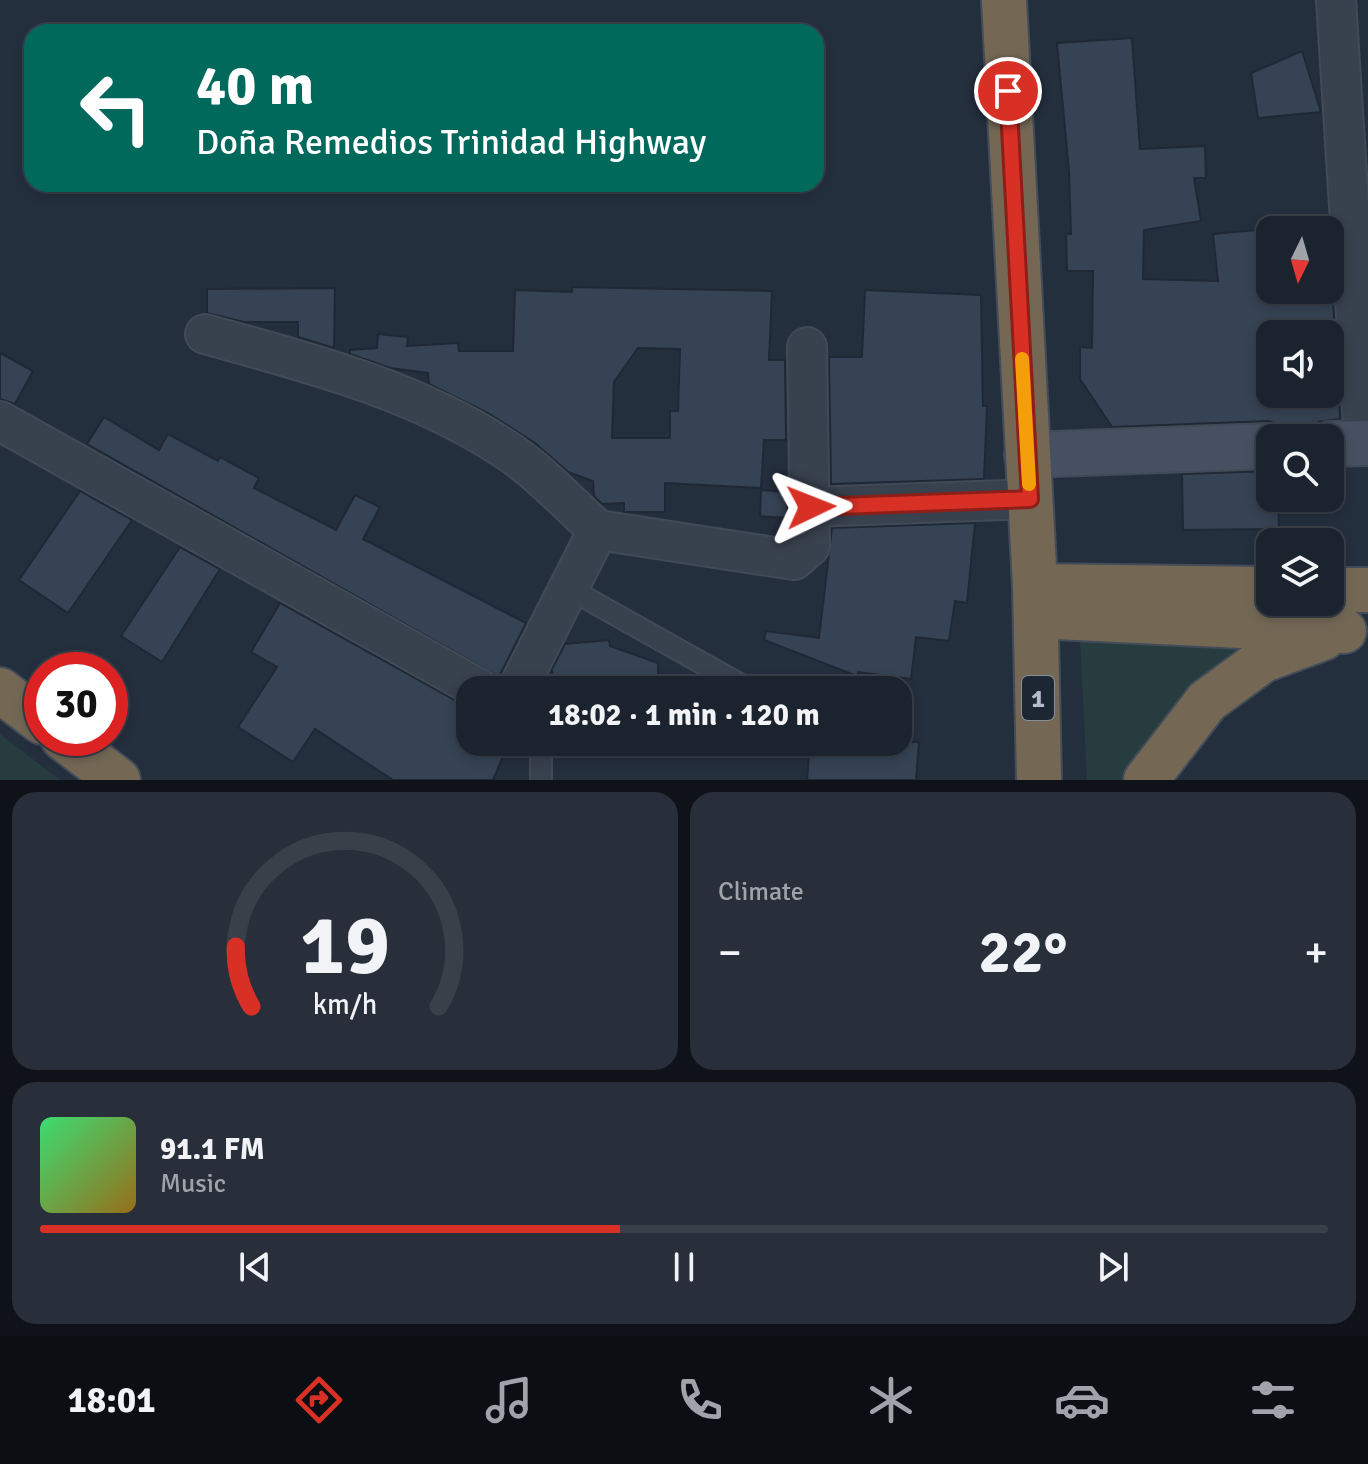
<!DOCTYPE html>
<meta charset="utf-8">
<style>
:root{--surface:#1b232e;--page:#282f3a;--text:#f1f3f6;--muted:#a0a4aa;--line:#39404a;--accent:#d93025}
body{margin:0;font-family:Signika,sans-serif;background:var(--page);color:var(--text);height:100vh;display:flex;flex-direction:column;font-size:30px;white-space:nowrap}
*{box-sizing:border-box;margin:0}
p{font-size:26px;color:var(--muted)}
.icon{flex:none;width:44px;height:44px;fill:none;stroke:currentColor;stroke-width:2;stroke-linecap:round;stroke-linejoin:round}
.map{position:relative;height:780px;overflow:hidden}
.sheet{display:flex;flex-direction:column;gap:12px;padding:12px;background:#0f1319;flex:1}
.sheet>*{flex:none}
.guide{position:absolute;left:24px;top:24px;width:800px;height:168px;border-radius:24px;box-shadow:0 4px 12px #0003,0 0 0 2px var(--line);background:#00695c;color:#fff;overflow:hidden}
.needle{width:52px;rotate:185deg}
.tools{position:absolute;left:1256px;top:216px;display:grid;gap:16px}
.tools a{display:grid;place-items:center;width:88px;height:88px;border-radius:16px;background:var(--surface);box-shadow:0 4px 12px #0003,0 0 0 2px var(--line);font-size:40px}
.speed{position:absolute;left:24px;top:652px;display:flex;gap:16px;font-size:40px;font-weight:700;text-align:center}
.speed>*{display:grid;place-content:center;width:104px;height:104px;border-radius:50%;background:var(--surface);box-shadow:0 4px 12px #0003,0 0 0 2px var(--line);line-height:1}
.speed .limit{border:12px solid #d22;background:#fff;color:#111}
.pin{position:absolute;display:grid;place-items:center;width:68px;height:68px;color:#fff;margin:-34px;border:4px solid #fff;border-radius:50%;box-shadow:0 2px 8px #0007}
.me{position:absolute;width:88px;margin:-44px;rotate:88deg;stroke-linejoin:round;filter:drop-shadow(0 0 6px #0008)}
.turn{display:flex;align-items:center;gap:28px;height:168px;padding:0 40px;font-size:36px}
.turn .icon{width:104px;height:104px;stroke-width:2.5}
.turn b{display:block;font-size:56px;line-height:68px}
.big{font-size:60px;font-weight:700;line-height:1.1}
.sheet .card{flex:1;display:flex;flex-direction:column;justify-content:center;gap:12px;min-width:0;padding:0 28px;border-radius:24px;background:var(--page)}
.sheet .dial{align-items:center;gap:0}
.dial svg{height:208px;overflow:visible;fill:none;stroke:var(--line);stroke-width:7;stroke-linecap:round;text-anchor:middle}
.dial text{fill:var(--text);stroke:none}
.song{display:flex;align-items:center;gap:24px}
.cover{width:96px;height:96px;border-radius:12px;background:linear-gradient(135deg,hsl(140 70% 55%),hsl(40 70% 35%))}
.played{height:8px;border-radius:4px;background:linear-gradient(90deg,var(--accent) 45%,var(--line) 45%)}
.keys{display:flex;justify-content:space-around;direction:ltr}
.heat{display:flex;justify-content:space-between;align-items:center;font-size:44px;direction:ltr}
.sheet .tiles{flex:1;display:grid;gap:12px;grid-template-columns:1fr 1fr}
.card:last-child{grid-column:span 2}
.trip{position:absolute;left:456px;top:676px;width:456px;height:80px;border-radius:24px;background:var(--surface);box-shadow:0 4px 12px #0003,0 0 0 2px var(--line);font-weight:700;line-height:80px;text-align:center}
.dock{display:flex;height:128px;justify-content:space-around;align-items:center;background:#0b0e12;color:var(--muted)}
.dock .icon{width:56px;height:56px}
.dock .selected{color:var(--accent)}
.dock b{font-size:36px;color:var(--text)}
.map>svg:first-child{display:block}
.green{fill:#263c3f}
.building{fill:#364354;stroke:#1f2835;stroke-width:2;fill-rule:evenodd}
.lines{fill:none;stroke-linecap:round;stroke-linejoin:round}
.lane-casing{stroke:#414a57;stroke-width:24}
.street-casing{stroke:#414a57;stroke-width:42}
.secondary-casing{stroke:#414a57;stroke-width:48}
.highway-casing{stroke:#434c59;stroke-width:48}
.lane{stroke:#38414e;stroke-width:20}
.street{stroke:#38414e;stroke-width:38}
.secondary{stroke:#465061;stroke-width:44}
.highway{stroke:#746855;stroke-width:44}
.route-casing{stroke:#8d1f18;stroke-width:20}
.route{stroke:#d93025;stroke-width:14}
.slow{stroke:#f59e0b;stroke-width:14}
.labels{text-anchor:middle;stroke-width:8;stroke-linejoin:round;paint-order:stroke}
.shield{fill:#1d2633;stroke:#878f9c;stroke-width:2}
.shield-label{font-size:26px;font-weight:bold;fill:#b4bcc9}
</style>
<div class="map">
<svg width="1368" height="780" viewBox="0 0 1368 780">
<rect width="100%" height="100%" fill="#242f3e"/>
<g class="green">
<path d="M 1080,641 L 1262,645 L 1134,780 L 1087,780 Z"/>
<path d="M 0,734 L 60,780 L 0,780 Z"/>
</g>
<g class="building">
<path d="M 1132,38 L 1140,149 L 1205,146 L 1206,178 L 1194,178 L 1201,221 L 1144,230 L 1143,279 L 1218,281 L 1213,234 L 1267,229 L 1270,290 L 1330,290 L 1332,281 L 1337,366 L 1330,366 L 1330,334 L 1270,334 L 1270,394 L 1339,394 L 1340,419 L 1318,422 L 1311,429 L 1289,430 L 1269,421 L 1112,427 L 1080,379 L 1080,347 L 1092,348 L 1093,271 L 1067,271 L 1066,234 L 1071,234 L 1069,172 L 1057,43 Z"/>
<path d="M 1302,51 L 1321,112 L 1258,118 L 1251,73 Z"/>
<path d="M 572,287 L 772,291 L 769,360 L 785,360 L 786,440 L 764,440 L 761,488 L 665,483 L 665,512 L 624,512 L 624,503 L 602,504 L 594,496 L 593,481 L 568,472 L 535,443 L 488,413 L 429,384 L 428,373 L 390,368 L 350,354 L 350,350 L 377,348 L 378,334 L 408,337 L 407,346 L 458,343 L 459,351 L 513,351 L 515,290 L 572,292 ZM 638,348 L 680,349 L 678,411 L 670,411 L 670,438 L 612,438 L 614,382 Z"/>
<path d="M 335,288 L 334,348 L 298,337 L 298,322 L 244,322 L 207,313 L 207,289 Z"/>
<path d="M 865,290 L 981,295 L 983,406 L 987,406 L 984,479 L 831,484 L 829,357 L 862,357 Z"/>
<path d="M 0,353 L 33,371 L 15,404 L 0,399 Z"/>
<path d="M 104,417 L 159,450 L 168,434 L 218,461 L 220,457 L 259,478 L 254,488 L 336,530 L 355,495 L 380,507 L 363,539 L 526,623 L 499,677 L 87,444 Z"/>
<path d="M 1270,471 L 1270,498 L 1278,498 L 1279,529 L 1183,530 L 1182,474 Z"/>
<path d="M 761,490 L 787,492 L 788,518 L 760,516 Z"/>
<path d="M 80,491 L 132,520 L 68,613 L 19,580 Z"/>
<path d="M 975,523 L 967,603 L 955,601 L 949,641 L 916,637 L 911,679 L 858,672 L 857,676 L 764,640 L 766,631 L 819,638 L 832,528 Z"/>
<path d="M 180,547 L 220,569 L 162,662 L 121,636 Z"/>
<path d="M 280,603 L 465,706 L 457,742 L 509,742 L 493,780 L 393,780 L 315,729 L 293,762 L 238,727 L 277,667 L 251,652 Z"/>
<path d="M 609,640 L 610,646 L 658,663 L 658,690 L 554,690 L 552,669 L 565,644 Z"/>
<path d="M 810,742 L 919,742 L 916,780 L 807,780 Z"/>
</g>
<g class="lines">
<defs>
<g id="lane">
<path d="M 568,588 L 750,690"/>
<path d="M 541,742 L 541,778"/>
</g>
<g id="street">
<path d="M 1336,0 L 1364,443"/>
<path d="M 205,334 C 310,363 420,391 511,453 C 542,474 570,505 598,530"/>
<path d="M 0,421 L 481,690"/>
<path d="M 811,507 L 1030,499"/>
<path d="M 517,690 L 598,530 L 794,560 L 810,546 L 807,347"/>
</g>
<g id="secondary">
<path d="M 1330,444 L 1368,443"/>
<path d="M 1027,455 L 1270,446"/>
</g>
<g id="highway">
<path d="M 1004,0 L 1035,586 L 1039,780"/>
<path d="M 1035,586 L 1270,589"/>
<path d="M 1330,590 L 1368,590"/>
<path d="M 1036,616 L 1344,631"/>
<path d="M 0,690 L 42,722"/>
<path d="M 63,738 L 118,780"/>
<path d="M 1146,780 L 1207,701 L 1263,660 L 1323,638"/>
</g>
</defs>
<use href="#lane" class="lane-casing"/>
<use href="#street" class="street-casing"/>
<use href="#secondary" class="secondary-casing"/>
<use href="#highway" class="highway-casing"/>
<use href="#lane" class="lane"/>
<use href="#street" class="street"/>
<use href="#secondary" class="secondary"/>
<use href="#highway" class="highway"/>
</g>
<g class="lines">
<defs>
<path id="route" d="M 811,507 L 1030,499 L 1008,91"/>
</defs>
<use href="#route" class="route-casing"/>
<use href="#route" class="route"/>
<path class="slow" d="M 1022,359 L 1029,484"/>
</g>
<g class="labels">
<rect class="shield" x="1022" y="676" width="32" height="44" rx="6"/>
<g class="shield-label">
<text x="1038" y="707">1</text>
</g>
</g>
</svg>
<div class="tools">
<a><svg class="needle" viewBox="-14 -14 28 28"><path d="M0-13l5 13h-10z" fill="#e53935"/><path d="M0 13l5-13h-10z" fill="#a0a4aa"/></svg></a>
<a><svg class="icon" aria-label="sound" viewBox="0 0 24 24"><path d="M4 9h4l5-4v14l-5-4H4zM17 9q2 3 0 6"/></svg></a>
<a><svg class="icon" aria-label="search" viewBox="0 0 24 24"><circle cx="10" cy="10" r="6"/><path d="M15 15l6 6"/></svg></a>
<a><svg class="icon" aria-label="layers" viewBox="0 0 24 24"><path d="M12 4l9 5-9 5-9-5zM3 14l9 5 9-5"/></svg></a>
</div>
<div class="speed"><div class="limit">30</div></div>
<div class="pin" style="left:1008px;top:91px;background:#d93025"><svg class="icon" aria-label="arrive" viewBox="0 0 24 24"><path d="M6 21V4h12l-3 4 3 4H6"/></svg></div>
<svg class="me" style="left:811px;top:507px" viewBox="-20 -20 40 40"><path d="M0-17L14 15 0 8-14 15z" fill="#d93025" stroke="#fff" stroke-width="4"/></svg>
<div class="trip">18:02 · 1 min · 120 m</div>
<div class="guide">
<div class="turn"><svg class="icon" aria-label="left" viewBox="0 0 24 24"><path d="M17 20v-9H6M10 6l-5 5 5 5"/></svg><div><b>40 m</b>Doña Remedios Trinidad Highway</div></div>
</div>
</div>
<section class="sheet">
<div class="tiles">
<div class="card dial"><svg viewBox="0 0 100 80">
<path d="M14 69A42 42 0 1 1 86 69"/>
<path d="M14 69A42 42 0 0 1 8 46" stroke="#d93025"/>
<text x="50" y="56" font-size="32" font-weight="700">19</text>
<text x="50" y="72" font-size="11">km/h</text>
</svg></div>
<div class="card"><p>Climate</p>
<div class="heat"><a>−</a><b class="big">22°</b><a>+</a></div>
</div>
<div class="card">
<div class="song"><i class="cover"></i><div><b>91.1 FM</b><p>Music</p></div></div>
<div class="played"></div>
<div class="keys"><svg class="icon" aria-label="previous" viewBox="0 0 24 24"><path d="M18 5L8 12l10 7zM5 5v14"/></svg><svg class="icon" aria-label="pause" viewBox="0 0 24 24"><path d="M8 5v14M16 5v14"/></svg><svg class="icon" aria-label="next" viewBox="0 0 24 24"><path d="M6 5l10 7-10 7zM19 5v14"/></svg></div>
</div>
</div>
</section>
<nav class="dock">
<b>18:01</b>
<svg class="icon selected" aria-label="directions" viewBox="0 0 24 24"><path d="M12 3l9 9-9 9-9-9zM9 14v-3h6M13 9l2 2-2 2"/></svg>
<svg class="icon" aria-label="music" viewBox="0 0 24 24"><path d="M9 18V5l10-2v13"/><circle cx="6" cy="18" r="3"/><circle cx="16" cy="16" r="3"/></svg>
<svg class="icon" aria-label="phone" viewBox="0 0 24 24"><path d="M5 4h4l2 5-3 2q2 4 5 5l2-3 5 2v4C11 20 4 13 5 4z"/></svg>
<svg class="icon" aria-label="climate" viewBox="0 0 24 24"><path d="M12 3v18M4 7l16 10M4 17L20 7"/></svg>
<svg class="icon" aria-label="car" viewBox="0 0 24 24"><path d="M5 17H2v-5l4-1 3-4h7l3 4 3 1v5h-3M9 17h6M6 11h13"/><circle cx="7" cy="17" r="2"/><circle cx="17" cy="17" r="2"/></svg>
<svg class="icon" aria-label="filters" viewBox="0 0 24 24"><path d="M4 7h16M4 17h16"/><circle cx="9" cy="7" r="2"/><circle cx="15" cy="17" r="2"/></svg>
</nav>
